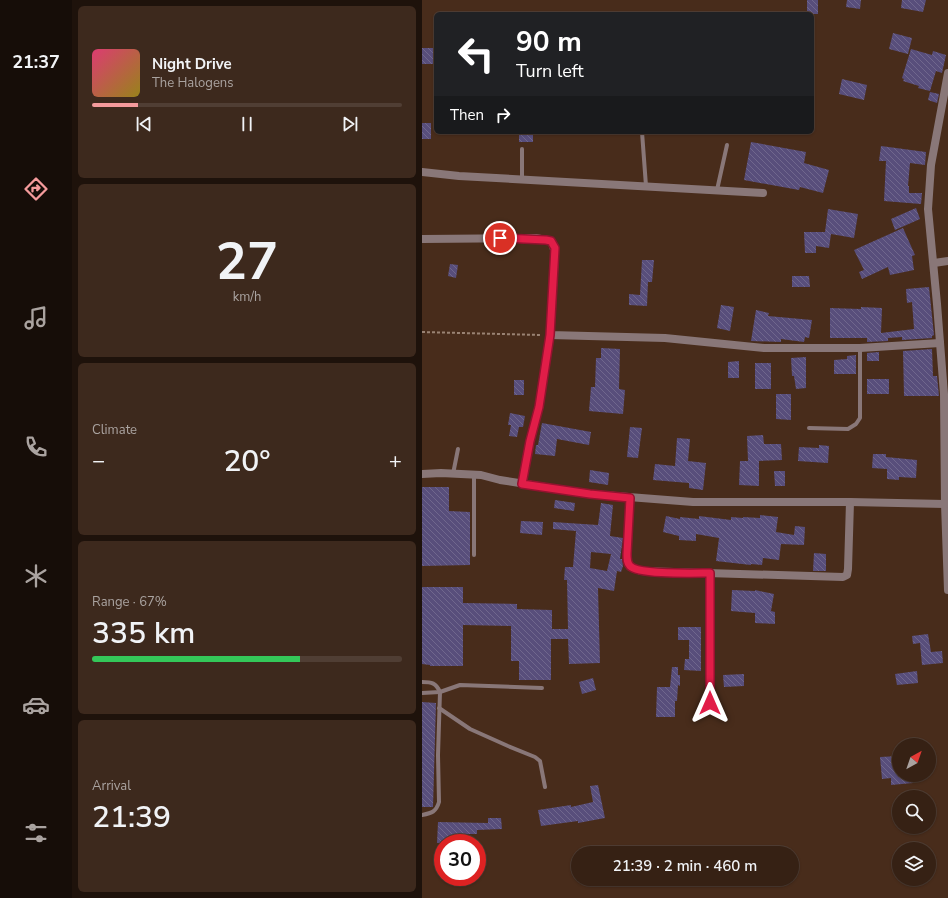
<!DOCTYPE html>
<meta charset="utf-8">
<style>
:root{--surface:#362114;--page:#3d291d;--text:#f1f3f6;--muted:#aaa3a0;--line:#503e34;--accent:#f59b9c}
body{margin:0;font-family:"Nunito Sans",sans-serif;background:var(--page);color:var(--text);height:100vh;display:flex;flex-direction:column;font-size:15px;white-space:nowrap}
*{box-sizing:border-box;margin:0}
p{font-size:13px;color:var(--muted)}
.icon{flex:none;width:22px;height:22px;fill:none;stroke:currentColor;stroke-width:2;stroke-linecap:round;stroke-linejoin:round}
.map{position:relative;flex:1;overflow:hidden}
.side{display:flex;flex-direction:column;gap:6px;padding:6px;background:#1e120b;width:350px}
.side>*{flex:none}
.top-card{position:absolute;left:12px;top:12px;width:380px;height:122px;border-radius:6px;box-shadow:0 1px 3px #0004,0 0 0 1px var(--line);background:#202124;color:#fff;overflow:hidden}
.needle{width:26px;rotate:40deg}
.buttons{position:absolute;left:470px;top:738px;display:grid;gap:8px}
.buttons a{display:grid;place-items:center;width:44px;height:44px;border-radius:50%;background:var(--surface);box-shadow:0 1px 3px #0004,0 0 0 1px var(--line);font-size:20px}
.speed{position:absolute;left:12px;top:834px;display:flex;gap:8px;font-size:20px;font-weight:700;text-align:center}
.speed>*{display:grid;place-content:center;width:52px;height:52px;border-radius:50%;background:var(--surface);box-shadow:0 1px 3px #0004,0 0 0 1px var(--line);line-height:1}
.speed .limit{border:6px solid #d22;background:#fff;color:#111}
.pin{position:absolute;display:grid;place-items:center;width:34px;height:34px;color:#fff;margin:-17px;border:2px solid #fff;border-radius:50%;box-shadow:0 1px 4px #0007}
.me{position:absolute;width:44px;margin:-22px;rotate:0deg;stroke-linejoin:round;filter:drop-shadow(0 0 3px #0008)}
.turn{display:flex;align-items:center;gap:14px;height:84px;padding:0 16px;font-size:18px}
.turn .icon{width:52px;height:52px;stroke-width:2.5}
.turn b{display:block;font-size:28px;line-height:34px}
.then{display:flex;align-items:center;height:38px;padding:0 16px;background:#0003;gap:8px;font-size:15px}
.big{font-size:30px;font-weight:600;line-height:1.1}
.side .tile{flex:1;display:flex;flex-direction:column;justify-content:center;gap:6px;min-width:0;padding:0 14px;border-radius:6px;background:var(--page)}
.side .dial{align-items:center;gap:0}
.dial b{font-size:52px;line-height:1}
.song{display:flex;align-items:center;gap:12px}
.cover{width:48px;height:48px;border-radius:6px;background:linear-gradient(135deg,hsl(340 70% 55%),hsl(50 70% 35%))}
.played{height:4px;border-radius:2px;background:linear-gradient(90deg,var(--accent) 15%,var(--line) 15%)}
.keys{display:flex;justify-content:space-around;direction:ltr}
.heat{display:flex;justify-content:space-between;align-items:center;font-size:22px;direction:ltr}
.charge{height:6px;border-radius:3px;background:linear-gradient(90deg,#34c759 67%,var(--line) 0)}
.trip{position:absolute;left:149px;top:846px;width:228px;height:40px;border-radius:20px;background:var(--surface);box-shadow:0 1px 3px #0004,0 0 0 1px var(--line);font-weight:600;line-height:40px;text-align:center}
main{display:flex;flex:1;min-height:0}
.dock{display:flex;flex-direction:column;width:72px;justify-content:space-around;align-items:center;background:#160d08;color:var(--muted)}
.dock .icon{width:28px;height:28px}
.dock .selected{color:var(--accent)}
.dock b{font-size:18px;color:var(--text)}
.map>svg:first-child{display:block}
.building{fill:url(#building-back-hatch);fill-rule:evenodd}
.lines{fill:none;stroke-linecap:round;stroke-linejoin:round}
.path{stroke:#998273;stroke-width:2;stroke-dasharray:3 2;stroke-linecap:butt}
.service{stroke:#897778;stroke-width:4}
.minor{stroke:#897778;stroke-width:8}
.route-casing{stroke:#92132f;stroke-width:10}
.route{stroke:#e11d48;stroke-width:7}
</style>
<main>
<nav class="dock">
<b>21:37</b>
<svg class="icon selected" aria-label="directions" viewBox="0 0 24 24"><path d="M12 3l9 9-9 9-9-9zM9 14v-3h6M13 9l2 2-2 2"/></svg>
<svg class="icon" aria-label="music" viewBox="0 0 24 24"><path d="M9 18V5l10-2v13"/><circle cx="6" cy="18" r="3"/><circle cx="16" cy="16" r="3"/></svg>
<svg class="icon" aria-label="phone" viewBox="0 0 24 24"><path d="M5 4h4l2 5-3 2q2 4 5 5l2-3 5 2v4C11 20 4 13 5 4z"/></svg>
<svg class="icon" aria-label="climate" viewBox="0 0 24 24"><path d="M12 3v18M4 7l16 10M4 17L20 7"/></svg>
<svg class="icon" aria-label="car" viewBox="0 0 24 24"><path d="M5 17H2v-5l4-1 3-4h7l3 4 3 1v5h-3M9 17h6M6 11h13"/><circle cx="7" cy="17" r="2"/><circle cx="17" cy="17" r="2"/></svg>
<svg class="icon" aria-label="filters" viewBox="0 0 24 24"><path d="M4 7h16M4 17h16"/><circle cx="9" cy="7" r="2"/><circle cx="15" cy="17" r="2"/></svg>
</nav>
<section class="side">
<div class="tile">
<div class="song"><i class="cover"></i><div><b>Night Drive</b><p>The Halogens</p></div></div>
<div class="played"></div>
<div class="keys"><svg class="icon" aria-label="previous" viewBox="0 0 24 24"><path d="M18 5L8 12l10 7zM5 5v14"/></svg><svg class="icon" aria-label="pause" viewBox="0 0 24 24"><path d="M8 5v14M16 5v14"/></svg><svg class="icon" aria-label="next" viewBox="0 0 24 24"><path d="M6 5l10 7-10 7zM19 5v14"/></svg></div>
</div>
<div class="tile dial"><b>27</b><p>km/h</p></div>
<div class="tile"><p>Climate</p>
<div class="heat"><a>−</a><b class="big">20°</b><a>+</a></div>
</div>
<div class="tile"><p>Range · 67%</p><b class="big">335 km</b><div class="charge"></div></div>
<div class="tile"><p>Arrival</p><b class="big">21:39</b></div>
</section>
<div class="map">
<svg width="526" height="898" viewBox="0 0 526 898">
<defs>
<pattern id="building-back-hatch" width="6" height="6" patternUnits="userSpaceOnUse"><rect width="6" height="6" fill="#584e7b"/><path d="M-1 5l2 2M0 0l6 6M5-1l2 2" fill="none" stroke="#70678d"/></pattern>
</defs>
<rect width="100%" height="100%" fill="#482c1b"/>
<g class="building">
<rect x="385" y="0" width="11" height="14"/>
<path d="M 425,0 L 439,0 L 438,9 L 424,7 Z"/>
<path d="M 480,0 L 504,0 L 501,12 L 479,8 Z"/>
<path d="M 471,33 L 490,38 L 486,54 L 467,49 Z"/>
<rect x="0" y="48" width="14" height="16"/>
<path d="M 489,49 L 510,55 L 511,51 L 524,55 L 520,73 L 514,71 L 508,91 L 496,88 L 497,86 L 481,81 L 482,79 L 480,78 Z"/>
<path d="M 420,79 L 445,85 L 442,100 L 417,94 Z"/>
<path d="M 508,92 L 517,94 L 515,103 L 506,100 Z"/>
<rect x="0" y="123" width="9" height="16"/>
<rect x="97" y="132" width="14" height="10"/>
<path d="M 329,142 L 384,152 L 382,163 L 407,170 L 401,193 L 378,187 L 377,190 L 322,180 Z"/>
<path d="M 459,146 L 504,152 L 503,165 L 488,163 L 486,186 L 487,186 L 487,193 L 500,193 L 499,204 L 462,201 L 464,161 L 457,161 Z"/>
<path d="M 494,208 L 498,219 L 473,230 L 469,219 Z"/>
<path d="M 406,209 L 436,214 L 432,238 L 409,234 L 407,248 L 394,246 L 394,253 L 383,253 L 382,232 L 403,232 Z"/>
<path d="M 481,228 L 493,255 L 490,256 L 492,270 L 468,275 L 466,267 L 440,279 L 437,272 L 442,270 L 432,250 Z"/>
<path d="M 220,260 L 232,260 L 230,282 L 226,282 L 225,306 L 207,305 L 207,294 L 218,295 Z"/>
<path d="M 28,264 L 36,265 L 34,278 L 26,276 Z"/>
<path d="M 370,276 L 387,276 L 388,287 L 370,287 Z"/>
<path d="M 507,287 L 512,335 L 510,336 L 510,338 L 480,340 L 480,337 L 466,338 L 466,341 L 445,342 L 445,338 L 408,338 L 408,308 L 439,309 L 439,307 L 460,308 L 459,333 L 492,329 L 490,302 L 485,303 L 484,289 Z"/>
<path d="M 299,305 L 312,307 L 308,331 L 295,328 Z"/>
<path d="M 334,310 L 347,313 L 346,316 L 390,320 L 387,338 L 383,337 L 382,342 L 359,339 L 359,342 L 329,341 Z"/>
<path d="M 179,348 L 198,349 L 197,389 L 203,390 L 201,414 L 167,411 L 169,387 L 173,387 L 174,358 L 179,358 Z"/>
<path d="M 510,349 L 511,376 L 515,376 L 517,396 L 482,396 L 481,351 Z"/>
<path d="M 457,352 L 457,361 L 445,361 L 445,353 Z"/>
<path d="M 434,355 L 434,374 L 412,374 L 412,360 L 425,359 L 425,356 Z"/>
<path d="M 384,357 L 384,388 L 374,389 L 372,376 L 370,376 L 369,358 Z"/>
<path d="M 317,361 L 317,378 L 306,378 L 306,362 Z"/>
<rect x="333" y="363" width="16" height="26"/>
<rect x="445" y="379" width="22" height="15"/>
<rect x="92" y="380" width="10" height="15"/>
<path d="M 354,394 L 369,394 L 369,420 L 354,419 Z"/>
<path d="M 88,413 L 103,416 L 101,427 L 97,427 L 95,437 L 87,436 L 89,425 L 86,425 Z"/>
<path d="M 120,423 L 169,432 L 167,445 L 135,439 L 133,456 L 113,454 L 114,445 L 116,445 Z"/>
<path d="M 208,427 L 220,428 L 216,458 L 205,457 Z"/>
<path d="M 341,435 L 342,444 L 359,444 L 360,460 L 337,461 L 337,486 L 317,485 L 318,461 L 326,461 L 325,436 Z"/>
<path d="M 255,438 L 268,439 L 266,461 L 284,463 L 281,490 L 267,488 L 267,483 L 231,480 L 233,464 L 253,466 Z"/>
<path d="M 397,445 L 407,446 L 406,463 L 376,461 L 377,447 L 397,448 Z"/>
<path d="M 451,454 L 464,454 L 464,457 L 495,460 L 494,478 L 477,477 L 477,480 L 465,479 L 465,469 L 450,468 Z"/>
<path d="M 168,470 L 187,473 L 186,485 L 167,482 Z"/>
<path d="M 352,471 L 363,471 L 363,486 L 353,486 Z"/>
<path d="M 0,487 L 27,487 L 27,511 L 48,512 L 48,565 L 0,566 Z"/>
<path d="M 133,500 L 153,503 L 152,511 L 132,508 Z"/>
<path d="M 179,503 L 191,505 L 188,536 L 201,538 L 198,559 L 200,559 L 201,566 L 199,572 L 195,571 L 192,591 L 176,588 L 178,663 L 147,664 L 146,639 L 129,639 L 129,680 L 97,680 L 97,661 L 89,661 L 89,626 L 41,625 L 41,666 L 8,666 L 8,665 L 0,664 L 0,587 L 41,587 L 41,603 L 95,604 L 95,609 L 130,610 L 130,629 L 146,629 L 145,580 L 142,580 L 143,567 L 151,567 L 154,531 L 131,529 L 131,522 L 176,525 ZM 169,552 L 189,554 L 185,571 L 168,568 Z"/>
<path d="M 338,515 L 356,517 L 354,532 L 372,535 L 373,526 L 383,527 L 382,545 L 359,544 L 357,560 L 341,558 L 340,565 L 329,564 L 329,565 L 294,561 L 297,538 L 274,534 L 274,541 L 257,540 L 257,536 L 241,532 L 244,516 L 258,519 L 258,517 L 277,519 L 277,516 L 309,520 L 309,517 L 321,518 L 321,517 L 338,518 Z"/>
<path d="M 99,521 L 121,522 L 120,535 L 98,533 Z"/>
<path d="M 392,553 L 404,554 L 404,571 L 391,571 Z"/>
<path d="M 310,590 L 333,591 L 333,590 L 352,594 L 349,611 L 353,612 L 353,624 L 333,623 L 333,613 L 309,611 Z"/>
<path d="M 256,627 L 279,627 L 279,671 L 262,670 L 263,659 L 267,659 L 267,640 L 256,640 Z"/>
<path d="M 506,634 L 509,652 L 520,651 L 521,663 L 500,665 L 498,643 L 491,644 L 490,636 Z"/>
<path d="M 250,667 L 256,667 L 256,675 L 258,675 L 258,686 L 256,685 L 255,701 L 253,701 L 253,717 L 234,717 L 235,687 L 248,687 Z"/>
<path d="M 495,671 L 496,683 L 475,685 L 473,674 Z"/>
<path d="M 322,674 L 322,686 L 302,687 L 301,675 Z"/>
<path d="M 171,678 L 174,690 L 160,694 L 157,682 Z"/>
<path d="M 0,702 L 14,703 L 11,807 L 0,807 Z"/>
<path d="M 477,756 L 477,775 L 490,775 L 491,783 L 469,785 L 469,778 L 460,779 L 458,757 Z"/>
<path d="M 176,785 L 183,818 L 156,823 L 156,821 L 119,826 L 116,810 L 149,805 L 149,807 L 171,802 L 168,786 Z"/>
<path d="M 66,818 L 79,818 L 80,829 L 55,830 L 55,834 L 41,834 L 41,843 L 15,843 L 16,822 L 66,823 Z"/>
</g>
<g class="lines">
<path class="path" d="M 0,332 L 119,335"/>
<g class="service">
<path d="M 220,132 L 224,186"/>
<path d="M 100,149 L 100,179"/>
<path d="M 295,190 L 305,145"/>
<path d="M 387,428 L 426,429 L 434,424 L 438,418 L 438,348"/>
<path d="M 31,474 L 36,449"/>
<path d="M 52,555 L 52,476"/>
<path d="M 0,682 C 10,682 14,683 18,692 L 16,755 L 17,802 C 14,812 10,813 0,815"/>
<path d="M 0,693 L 18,692 L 38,685 L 120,688"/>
<path d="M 17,708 L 48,729 L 86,746 L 113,757 L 118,761 L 123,787"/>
</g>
<g class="minor">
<path d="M 526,73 L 509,165 L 506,209 L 515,304 L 522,394 L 523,504 L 526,590"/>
<path d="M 0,172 L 37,176 L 341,193"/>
<path d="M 0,239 L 114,238 L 129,241 L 131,245 L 133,255 L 128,335 L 243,338 L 342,348 L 438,348 L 518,343"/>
<path d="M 512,263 L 526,261"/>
<path d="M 0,474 L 19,473 L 59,475 L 78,480 L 168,494 L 271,502 L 428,502 L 523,504"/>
<path d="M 100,484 L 108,441 L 117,407 L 128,335"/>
<path d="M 208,498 L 205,562 L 208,567 L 219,571 L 421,577 L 425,575 L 426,569 L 428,502"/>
<path d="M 288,573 L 288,703"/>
</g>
</g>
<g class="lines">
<defs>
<path id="route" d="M 78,238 L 124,240 L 129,241 L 133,248 L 128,335 L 117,407 L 108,441 L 100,484 L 168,494 L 208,498 L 205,554 C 205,559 205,563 208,566 C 217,575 273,573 288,573 L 288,703"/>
</defs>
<use href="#route" class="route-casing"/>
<use href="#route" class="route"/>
</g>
</svg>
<div class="buttons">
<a><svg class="needle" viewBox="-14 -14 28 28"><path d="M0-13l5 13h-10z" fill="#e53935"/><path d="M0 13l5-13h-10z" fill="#aaa3a0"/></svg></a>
<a><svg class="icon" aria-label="search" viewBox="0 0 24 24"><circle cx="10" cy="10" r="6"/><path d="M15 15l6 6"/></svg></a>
<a><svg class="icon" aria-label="layers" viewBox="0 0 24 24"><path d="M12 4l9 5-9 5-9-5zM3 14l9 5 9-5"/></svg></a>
</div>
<div class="speed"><div class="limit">30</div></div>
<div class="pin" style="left:78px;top:238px;background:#d93025"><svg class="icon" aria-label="arrive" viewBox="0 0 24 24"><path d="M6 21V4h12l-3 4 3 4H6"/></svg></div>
<svg class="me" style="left:288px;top:703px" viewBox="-20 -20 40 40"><path d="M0-17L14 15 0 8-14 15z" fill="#e11d48" stroke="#fff" stroke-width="4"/></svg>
<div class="trip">21:39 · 2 min · 460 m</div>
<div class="top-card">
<div class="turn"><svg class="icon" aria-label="left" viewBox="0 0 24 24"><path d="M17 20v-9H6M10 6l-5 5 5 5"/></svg><div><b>90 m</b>Turn left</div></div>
<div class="then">Then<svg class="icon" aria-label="right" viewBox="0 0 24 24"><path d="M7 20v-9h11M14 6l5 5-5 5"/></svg></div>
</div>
</div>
</main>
